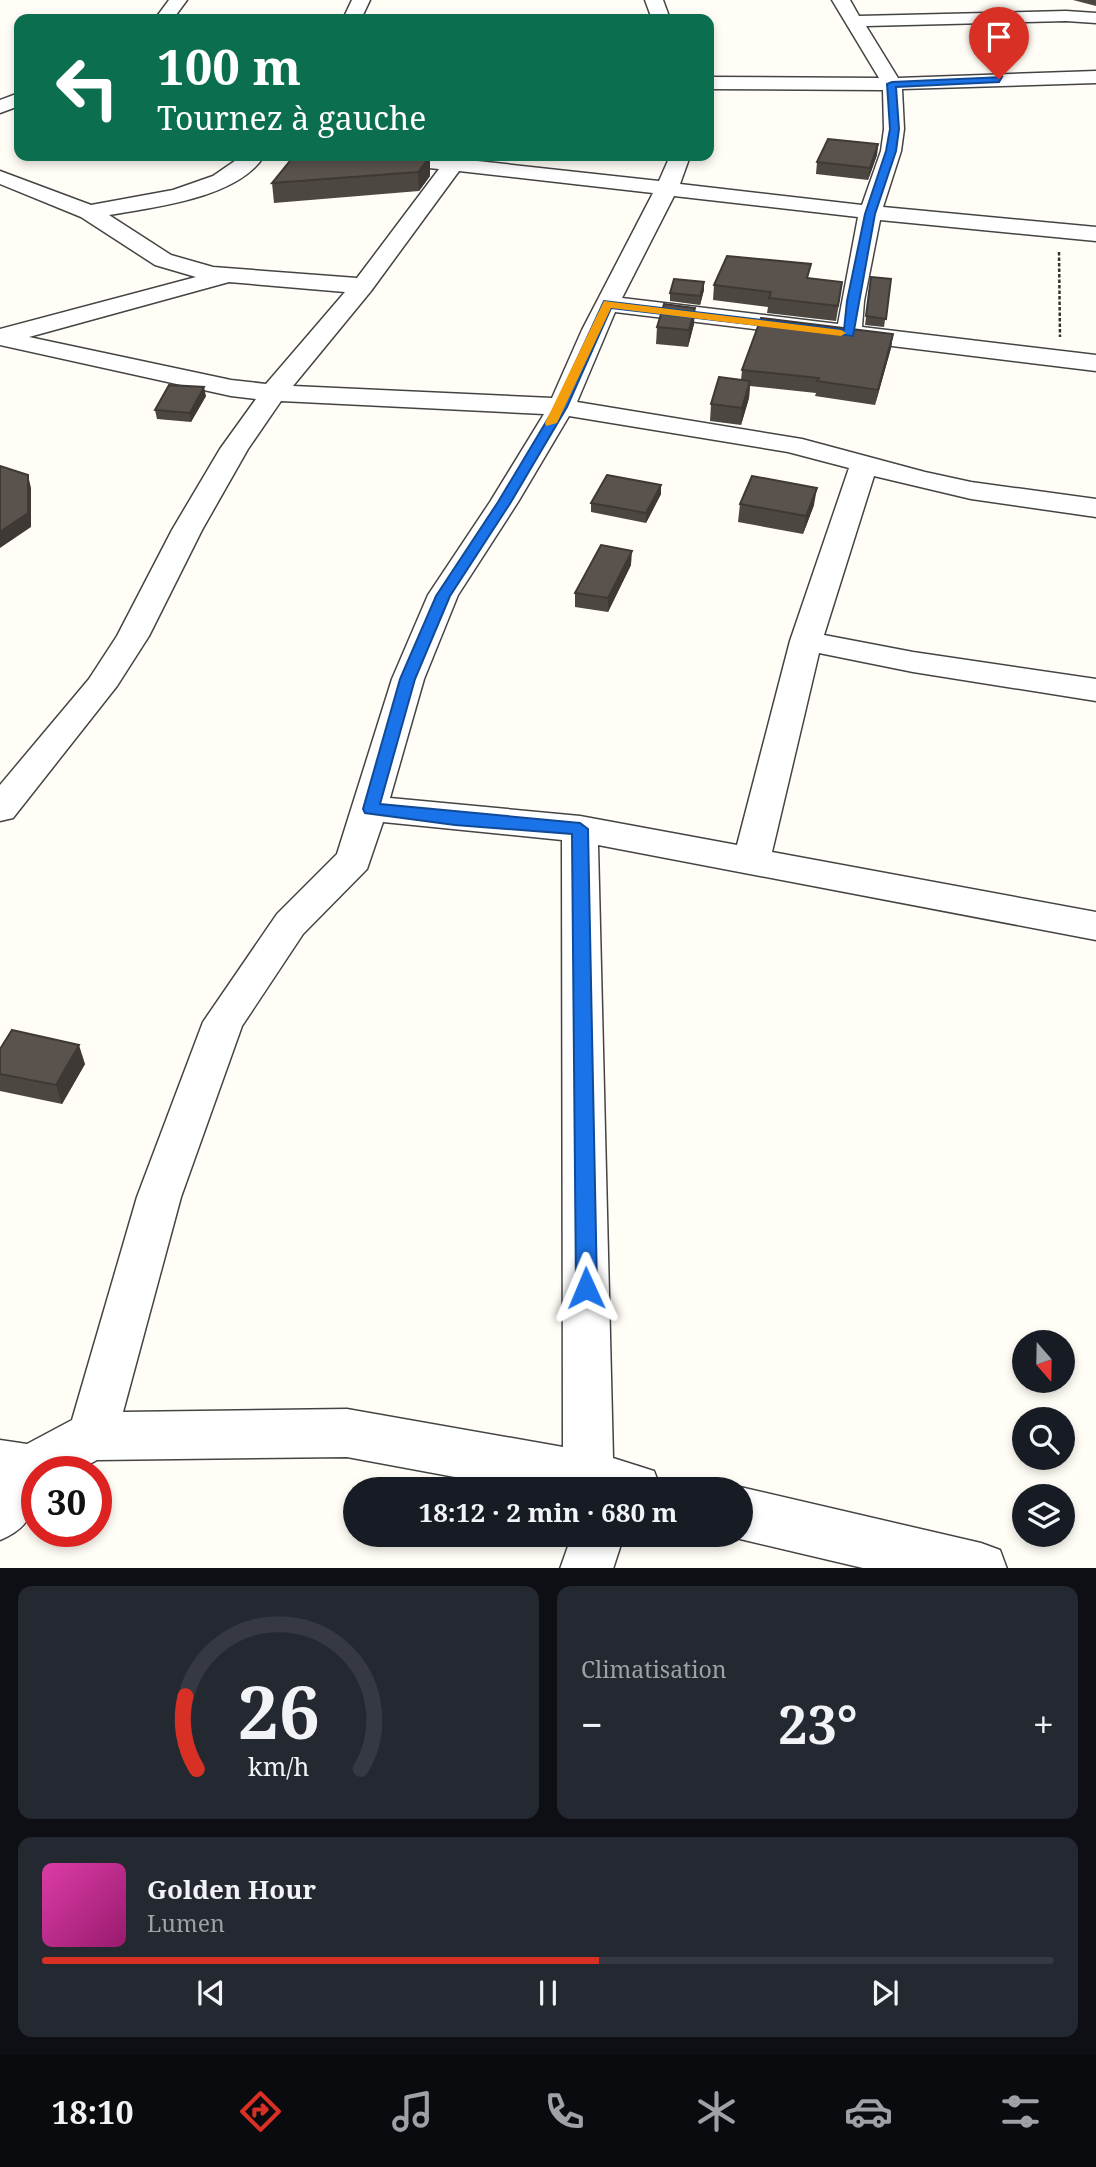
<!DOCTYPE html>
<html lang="fr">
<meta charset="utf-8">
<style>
:root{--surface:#171b24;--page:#242831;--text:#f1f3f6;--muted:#9ea1a6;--line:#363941;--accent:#d93025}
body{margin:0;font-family:"Noto Serif",serif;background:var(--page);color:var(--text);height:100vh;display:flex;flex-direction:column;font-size:26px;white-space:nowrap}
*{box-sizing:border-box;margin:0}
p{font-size:23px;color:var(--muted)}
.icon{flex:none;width:38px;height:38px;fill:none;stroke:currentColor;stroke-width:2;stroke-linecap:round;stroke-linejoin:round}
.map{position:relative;height:1568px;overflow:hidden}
.side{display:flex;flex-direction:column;gap:18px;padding:18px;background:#0d0f14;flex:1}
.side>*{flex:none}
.banner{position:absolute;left:14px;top:14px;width:700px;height:147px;border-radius:14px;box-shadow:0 4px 10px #0003;background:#0b6e4f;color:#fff;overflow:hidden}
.needle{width:46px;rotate:160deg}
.buttons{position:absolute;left:1012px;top:1330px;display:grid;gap:14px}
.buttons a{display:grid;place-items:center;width:63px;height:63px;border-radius:50%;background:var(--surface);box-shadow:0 4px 10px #0003;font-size:35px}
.speed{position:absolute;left:21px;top:1456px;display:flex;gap:14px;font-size:35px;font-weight:700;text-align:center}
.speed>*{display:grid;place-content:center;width:91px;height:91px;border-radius:50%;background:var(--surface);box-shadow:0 4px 10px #0003;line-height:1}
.speed .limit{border:10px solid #d22;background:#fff;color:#111}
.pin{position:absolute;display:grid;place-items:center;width:60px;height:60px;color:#fff;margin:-72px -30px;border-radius:50% 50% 50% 0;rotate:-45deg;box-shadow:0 0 7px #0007}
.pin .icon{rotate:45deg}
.me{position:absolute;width:77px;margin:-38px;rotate:359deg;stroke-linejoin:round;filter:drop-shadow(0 0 5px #0008)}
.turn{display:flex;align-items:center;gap:24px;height:147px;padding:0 28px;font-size:32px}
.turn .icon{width:91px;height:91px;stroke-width:2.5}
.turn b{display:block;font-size:49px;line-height:60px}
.big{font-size:52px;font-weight:700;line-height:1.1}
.side .widget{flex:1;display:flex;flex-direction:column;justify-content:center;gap:10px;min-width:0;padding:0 24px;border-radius:14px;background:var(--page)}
.side .dial{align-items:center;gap:0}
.dial svg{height:182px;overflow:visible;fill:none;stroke:var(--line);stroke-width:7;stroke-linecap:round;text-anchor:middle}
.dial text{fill:var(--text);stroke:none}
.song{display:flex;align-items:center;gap:21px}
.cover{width:84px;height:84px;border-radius:10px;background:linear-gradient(135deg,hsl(320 70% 55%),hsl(320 70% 35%))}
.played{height:7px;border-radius:4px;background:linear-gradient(90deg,var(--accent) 55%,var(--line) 55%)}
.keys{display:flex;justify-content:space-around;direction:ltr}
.heat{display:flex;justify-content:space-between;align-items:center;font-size:38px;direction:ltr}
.side .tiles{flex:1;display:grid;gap:18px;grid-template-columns:1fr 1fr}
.widget:last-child{grid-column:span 2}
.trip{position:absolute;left:343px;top:1477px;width:410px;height:70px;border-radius:35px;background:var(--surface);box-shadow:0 4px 10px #0003;font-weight:700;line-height:70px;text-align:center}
.dock{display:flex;height:112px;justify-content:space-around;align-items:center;background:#090b0e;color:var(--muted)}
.dock .icon{width:49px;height:49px}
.dock .on{color:var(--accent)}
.dock b{font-size:32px;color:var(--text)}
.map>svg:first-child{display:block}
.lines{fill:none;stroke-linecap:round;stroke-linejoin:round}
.minor-casing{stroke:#444;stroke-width:3}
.path{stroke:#333;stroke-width:2.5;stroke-dasharray:3.5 2;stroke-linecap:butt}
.minor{fill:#fff;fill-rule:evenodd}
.wall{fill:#4d4742}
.shaded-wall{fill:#3f3936}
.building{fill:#5a524d;stroke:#3f3936;stroke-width:2}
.route{fill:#1a73e8;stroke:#114b97;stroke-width:2}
.slow{fill:#f59e0b}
</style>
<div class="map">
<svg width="1096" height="1569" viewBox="0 0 1096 1569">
<rect width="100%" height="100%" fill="#fffdf5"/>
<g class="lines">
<defs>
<g id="minor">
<path d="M 169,0 L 187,0 L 173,19 L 155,19 Z"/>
<path d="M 352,0 L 370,0 L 361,19 L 343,19 Z"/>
<path d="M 645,0 L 663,0 L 670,19 L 652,19 Z"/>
<path d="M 832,0 L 850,0 L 859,16 L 1066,11 L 1096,13 L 1096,23 L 1066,21 L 866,26 L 898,78 L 1096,71 L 1096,83 L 902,89 L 904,129 L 901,151 L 883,207 L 1096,227 L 1096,241 L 880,220 L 864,301 L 862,327 L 1096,355 L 1096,371 L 615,312 L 577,402 L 802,439 L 925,472 L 971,482 L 1096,499 L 1096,517 L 971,499 L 874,476 L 824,635 L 913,652 L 1096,679 L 1096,701 L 913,672 L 819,653 L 772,852 L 1096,912 L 1096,940 L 598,845 L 613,1458 L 654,1471 L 661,1489 L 520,1489 L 347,1457 L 97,1460 L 75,1472 L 37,1472 C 37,1505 34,1526 0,1540 L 0,1440 L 27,1444 L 72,1420 L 137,1197 L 203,1022 L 277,914 L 337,854 L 392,679 L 428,595 L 490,502 L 544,414 L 281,401 L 248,449 L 202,530 L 149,636 L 117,686 L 13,818 L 0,821 L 0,785 L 89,679 L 117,636 L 172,530 L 220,449 L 256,399 L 231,396 L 0,345 L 0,329 L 196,277 L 155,265 L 81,217 L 0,184 L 0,171 L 91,205 L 173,190 L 213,176 L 242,156 L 264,156 C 238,198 154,207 109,215 L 171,255 L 213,267 L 357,278 L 439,169 L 365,162 L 358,160 L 355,156 L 470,156 L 468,160 L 659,181 L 670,156 L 690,156 L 680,184 L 862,205 L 881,151 L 884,129 L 883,90 L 709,89 L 709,77 L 879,78 ZM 459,171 L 653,193 L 582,330 L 552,398 L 293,386 L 371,291 ZM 674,196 L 858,217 L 838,324 L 622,298 ZM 229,282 L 345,292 L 266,384 L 231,380 L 29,337 ZM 569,416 L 788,452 L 849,468 L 790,641 L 737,845 L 580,816 L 390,798 L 424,679 L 458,595 L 518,502 ZM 383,822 L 562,840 L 563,1447 L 347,1409 L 123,1412 L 181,1197 L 242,1026 L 303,934 L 367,869 Z"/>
<path d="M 19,93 L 19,106 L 0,113 L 0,100 Z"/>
<path d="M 740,1487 L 981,1543 L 1000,1550 L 1007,1569 L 867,1569 L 740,1539 L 730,1535 L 740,1535 L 740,1489 L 735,1489 Z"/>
<path d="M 572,1535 L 624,1535 L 613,1569 L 560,1569 Z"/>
</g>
</defs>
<use href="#minor" class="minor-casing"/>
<path class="path" d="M 1059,252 L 1060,337"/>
<use href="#minor" class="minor"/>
</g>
<g class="wall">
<path d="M 1073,0 L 1096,0 L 1096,6 Z"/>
<path d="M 878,144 L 877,155 L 868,180 L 816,174 L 817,162 Z"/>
<path d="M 430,157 L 430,176 L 419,191 L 274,203 L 272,183 Z"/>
<path d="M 871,277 L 891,279 L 884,327 L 865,325 Z"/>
<path d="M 810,279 L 840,297 L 836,321 L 767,313 L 768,307 L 713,300 L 714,285 Z"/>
<path d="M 704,282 L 704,290 L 700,305 L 670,301 L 670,293 Z"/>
<path d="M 694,324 L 688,347 L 656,344 L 657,327 Z"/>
<path d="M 893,334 L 891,348 L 875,405 L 815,396 L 816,393 L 750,386 L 749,398 L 741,425 L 710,421 L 711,404 L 741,380 L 742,370 Z"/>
<path d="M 206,396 L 191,422 L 157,419 L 155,410 Z"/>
<path d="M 661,494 L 646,523 L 591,512 L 591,503 Z"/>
<path d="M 740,504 L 814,505 L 803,534 L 738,522 Z"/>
<path d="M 631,565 L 608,612 L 575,607 L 575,593 Z"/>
<path d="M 0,1049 L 85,1064 L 62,1104 L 0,1091 Z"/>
</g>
<g class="shaded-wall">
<path d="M 878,144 L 877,155 L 868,180 L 870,168 Z"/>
<path d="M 430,157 L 430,176 L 419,191 L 418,172 Z"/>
<path d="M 704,282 L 704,290 L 700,305 L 700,296 Z"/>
<path d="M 695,308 L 694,324 L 688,347 L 689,330 Z"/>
<path d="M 893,334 L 891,348 L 875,405 L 878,390 Z"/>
<path d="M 750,381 L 749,398 L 741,425 L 742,408 Z"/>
<path d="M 204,387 L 206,396 L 191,422 L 190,413 Z"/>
<path d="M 28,475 L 31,488 L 31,527 L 0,548 L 0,532 Z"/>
<path d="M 661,485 L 661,494 L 646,523 L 646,513 Z"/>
<path d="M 817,488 L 814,505 L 803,534 L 806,516 Z"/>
<path d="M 632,551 L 631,565 L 608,612 L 608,598 Z"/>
<path d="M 79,1045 L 85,1064 L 62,1104 L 56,1085 Z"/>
</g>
<g class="building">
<path d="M 828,139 L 878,144 L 870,168 L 817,162 Z"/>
<path d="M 294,156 L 418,156 L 430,157 L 418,172 L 272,183 Z"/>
<path d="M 727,256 L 811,264 L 807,278 L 842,282 L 838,306 L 769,298 L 771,292 L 714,285 Z"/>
<path d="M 871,277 L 891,279 L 886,319 L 866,316 Z"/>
<path d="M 674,279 L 704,282 L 700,296 L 670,293 Z"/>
<path d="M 664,304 L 695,308 L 689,330 L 657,327 Z"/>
<path d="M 761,318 L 893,334 L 878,390 L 817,381 L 819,378 L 742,370 Z"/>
<path d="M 719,377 L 750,381 L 742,408 L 711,404 Z"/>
<path d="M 169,385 L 204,387 L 190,413 L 155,410 Z"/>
<path d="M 0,466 L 28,475 L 28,513 L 0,532 Z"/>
<path d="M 607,475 L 661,485 L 646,513 L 591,503 Z"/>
<path d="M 752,476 L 817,488 L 806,516 L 740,504 Z"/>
<path d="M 601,545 L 632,551 L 608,598 L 575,593 Z"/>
<path d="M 12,1030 L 79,1045 L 56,1085 L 0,1074 L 0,1049 Z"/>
</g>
<path class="route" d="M 1002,77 L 999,82 L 896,87 L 899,129 L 896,151 L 875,214 L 853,336 L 611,308 L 567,407 L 511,502 L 450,596 L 415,679 L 380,804 L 580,823 L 588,829 L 597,1288 L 594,1294 L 586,1297 L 579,1294 L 576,1288 L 572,834 L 455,825 L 365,813 L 363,809 L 400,679 L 436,596 L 498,502 L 555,407 L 604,301 L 844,330 L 847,301 L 865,214 L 886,151 L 890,129 L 887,84 L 892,82 Z"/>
<path class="slow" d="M 604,301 L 841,330 L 846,333 L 841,336 L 611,308 L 557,423 L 546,426 L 545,423 Z"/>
</svg>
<div class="buttons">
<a><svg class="needle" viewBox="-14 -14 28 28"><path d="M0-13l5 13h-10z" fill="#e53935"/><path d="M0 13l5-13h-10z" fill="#9ea1a6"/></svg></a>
<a><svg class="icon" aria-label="search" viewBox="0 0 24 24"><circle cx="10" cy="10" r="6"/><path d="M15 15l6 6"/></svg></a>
<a><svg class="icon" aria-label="layers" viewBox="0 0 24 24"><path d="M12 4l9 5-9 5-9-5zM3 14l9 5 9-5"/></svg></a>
</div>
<div class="speed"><div class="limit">30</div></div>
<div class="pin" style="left:999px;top:79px;background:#d93025"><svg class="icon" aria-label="arrive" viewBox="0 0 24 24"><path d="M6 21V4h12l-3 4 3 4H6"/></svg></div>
<svg class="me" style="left:586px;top:1288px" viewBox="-20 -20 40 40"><path d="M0-17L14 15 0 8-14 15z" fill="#1a73e8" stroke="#fff" stroke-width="4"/></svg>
<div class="trip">18:12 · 2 min · 680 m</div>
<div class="banner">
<div class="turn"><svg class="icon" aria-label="left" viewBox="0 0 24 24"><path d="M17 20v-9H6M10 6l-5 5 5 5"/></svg><div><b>100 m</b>Tournez à gauche</div></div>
</div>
</div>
<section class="side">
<div class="tiles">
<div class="widget dial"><svg viewBox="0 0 100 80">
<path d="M14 69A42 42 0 1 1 86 69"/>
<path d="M14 69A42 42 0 0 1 9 37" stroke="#d93025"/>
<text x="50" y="56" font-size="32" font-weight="700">26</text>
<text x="50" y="72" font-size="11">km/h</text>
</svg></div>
<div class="widget"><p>Climatisation</p>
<div class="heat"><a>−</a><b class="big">23°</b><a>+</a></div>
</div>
<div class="widget">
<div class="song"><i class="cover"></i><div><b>Golden Hour</b><p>Lumen</p></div></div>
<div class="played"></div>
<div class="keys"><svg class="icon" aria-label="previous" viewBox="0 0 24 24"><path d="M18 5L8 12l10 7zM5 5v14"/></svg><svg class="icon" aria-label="pause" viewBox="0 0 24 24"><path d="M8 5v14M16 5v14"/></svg><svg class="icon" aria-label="next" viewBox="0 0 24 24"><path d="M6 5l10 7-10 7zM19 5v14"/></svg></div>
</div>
</div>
</section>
<nav class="dock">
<b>18:10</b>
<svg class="icon on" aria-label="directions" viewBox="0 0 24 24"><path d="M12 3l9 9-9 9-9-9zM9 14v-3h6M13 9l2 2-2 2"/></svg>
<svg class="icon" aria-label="music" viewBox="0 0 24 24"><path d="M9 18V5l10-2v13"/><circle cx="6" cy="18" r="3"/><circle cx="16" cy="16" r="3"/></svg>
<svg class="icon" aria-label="phone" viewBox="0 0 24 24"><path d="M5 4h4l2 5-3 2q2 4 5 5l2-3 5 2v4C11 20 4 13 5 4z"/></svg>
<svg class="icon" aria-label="climate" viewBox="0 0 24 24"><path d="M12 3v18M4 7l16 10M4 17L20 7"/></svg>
<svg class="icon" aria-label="car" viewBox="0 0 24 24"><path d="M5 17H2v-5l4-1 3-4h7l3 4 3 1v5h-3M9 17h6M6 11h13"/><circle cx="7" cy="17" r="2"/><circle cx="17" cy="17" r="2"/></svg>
<svg class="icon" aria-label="filters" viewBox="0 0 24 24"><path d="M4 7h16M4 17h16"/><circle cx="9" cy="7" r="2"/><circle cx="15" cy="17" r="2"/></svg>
</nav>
